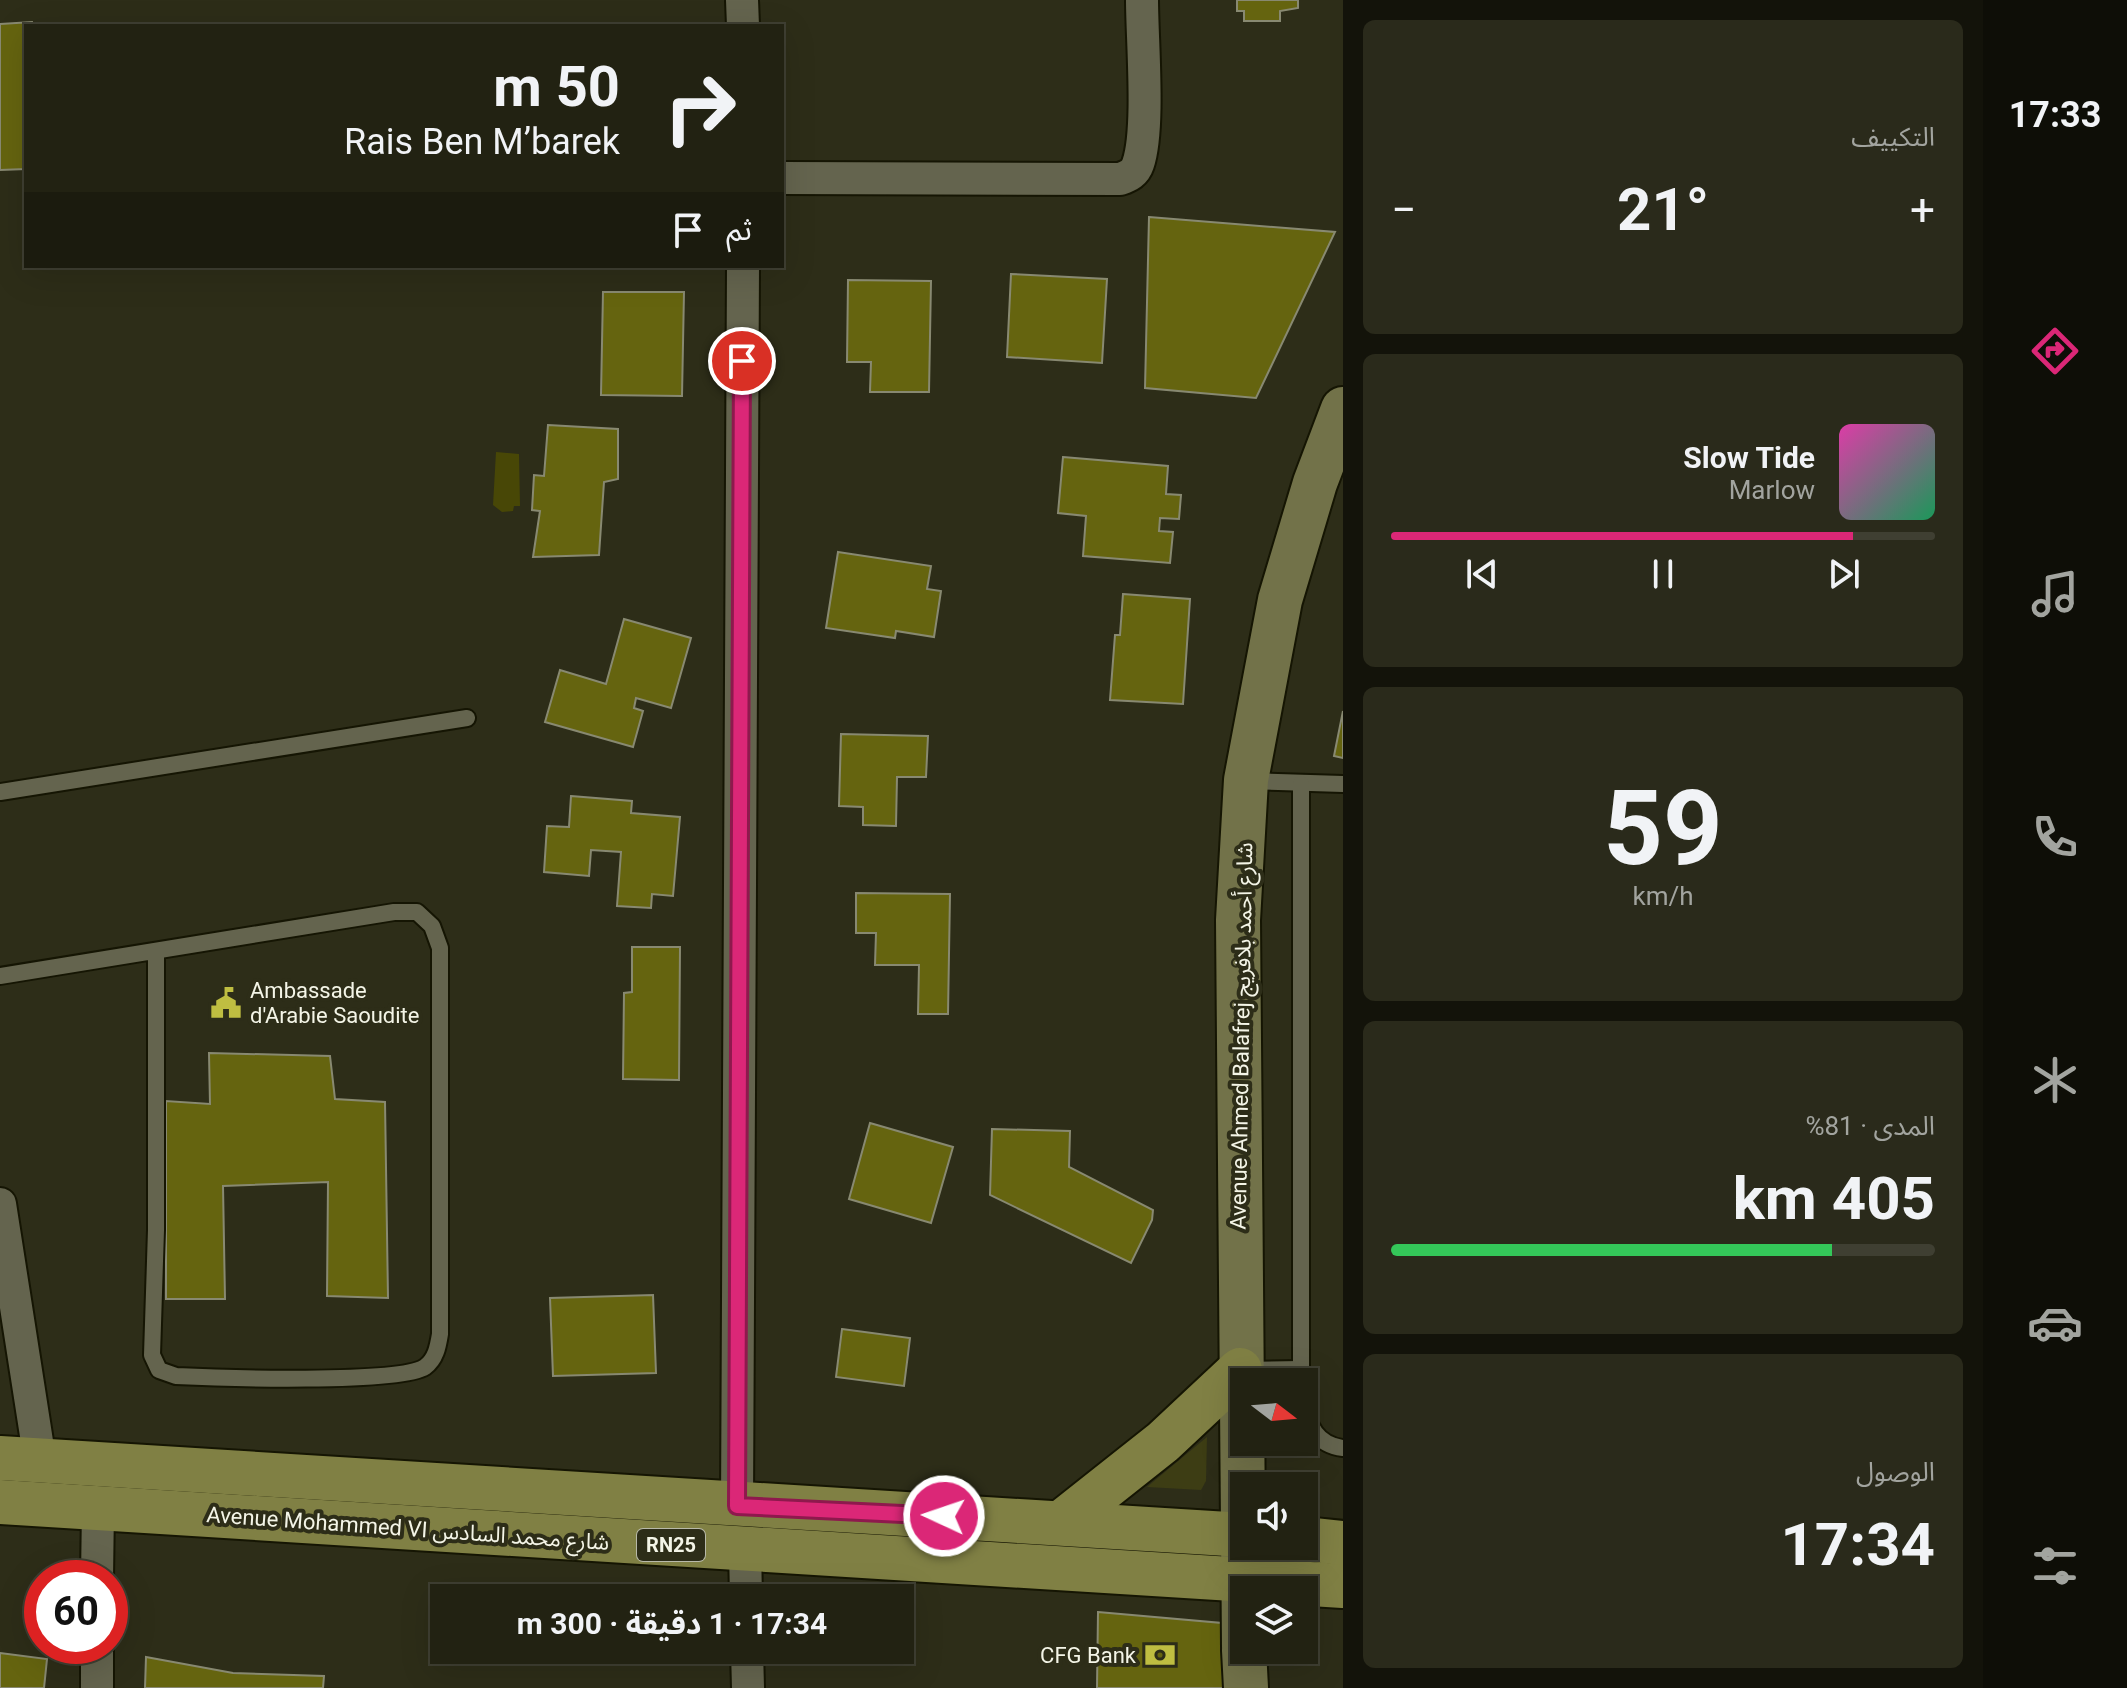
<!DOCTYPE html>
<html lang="ar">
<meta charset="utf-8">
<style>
:root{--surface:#222212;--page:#2a2a1b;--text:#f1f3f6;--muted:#a2a49f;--line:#3f3f32;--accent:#db2777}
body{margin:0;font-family:Roboto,"Noto Sans Arabic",sans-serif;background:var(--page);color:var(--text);direction:rtl;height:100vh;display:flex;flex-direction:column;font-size:30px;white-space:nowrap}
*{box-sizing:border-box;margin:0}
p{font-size:26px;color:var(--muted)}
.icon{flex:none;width:44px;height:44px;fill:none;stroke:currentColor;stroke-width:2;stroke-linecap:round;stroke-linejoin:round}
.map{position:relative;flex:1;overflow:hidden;direction:ltr}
.sheet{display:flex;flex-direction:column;gap:20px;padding:20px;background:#13130a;width:640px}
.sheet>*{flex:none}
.guide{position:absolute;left:24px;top:24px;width:760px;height:244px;border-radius:0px;box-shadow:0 8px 32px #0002,0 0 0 2px var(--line);direction:rtl;background:#222212;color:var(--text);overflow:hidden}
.needle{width:52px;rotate:106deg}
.controls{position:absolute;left:1230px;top:1368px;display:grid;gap:16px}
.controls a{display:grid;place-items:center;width:88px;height:88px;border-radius:0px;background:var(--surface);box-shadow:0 8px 32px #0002,0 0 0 2px var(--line);font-size:40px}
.speed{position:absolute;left:24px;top:1560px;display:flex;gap:16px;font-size:40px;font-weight:700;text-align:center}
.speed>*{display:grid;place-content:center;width:104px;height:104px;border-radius:50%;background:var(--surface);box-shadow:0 8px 32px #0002,0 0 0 2px var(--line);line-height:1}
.speed .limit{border:12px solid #d22;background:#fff;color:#111}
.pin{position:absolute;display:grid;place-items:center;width:68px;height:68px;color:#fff;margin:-34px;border:4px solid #fff;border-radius:50%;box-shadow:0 2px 8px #0007}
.me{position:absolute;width:88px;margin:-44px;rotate:273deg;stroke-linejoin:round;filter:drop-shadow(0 0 6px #0008)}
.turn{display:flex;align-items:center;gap:28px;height:168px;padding:0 32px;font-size:36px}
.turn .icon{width:104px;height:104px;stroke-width:2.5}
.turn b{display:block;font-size:56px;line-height:68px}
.then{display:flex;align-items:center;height:76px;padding:0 32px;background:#0003;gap:16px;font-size:30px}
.big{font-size:60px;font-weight:700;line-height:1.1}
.sheet .tile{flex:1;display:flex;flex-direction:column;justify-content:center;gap:12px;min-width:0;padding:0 28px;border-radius:12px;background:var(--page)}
.sheet .dial{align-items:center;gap:0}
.dial b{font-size:104px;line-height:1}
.song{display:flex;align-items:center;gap:24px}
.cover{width:96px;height:96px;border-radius:12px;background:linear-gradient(135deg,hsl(320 70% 55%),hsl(150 70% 35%))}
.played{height:8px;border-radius:4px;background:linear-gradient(90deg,var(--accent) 85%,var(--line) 85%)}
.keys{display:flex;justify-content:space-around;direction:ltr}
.heat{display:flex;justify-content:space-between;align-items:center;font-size:44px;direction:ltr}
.charge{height:12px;border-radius:6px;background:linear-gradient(90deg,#34c759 81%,var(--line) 0)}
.trip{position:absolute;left:430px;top:1584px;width:484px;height:80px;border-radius:0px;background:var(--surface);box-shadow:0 8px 32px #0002,0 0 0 2px var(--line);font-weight:700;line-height:80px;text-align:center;direction:rtl}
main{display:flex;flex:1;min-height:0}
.menu{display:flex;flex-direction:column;width:144px;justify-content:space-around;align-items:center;background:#0e0e07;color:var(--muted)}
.menu .icon{width:56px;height:56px}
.menu .current{color:var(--accent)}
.menu b{font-size:36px;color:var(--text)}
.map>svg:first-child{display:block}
.green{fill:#3d3d14}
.water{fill:#484706}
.building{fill:#65640f;stroke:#888971;stroke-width:2}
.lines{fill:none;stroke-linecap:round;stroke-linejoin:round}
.lane-casing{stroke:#151503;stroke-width:20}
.street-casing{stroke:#151503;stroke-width:36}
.secondary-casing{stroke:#151503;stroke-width:48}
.primary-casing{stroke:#151503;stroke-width:48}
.lane{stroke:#64644e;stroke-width:16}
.street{stroke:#64644e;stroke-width:32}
.secondary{stroke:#727249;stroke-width:44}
.primary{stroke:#808044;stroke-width:44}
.route-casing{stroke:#8e194d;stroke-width:20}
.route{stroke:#db2777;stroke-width:14}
.labels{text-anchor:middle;stroke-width:8;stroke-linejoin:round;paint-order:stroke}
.shield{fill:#2d2d18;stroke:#b8b9a9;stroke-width:2}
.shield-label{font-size:20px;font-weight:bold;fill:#f4f5e7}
.poi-label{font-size:22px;fill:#f4f5e7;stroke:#2d2d18;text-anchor:start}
.street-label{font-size:22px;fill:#f4f5e7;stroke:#2d2d18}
</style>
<main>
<nav class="menu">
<b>17:33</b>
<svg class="icon current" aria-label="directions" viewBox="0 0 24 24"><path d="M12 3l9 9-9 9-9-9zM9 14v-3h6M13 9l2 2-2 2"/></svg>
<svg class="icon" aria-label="music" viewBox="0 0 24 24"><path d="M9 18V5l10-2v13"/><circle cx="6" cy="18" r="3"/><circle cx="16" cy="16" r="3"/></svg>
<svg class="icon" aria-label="phone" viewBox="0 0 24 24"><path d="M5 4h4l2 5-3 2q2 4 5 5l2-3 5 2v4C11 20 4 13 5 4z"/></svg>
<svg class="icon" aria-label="climate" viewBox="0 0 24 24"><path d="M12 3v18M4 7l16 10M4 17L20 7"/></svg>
<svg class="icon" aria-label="car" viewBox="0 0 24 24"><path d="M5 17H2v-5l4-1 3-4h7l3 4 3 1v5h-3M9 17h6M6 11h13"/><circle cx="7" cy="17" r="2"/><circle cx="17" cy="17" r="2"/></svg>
<svg class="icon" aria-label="filters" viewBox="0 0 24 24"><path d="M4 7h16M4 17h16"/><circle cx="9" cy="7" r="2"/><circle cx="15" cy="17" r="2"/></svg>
</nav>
<section class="sheet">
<div class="tile"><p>التكييف</p>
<div class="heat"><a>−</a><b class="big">21°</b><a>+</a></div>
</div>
<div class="tile">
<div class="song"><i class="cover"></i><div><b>Slow Tide</b><p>Marlow</p></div></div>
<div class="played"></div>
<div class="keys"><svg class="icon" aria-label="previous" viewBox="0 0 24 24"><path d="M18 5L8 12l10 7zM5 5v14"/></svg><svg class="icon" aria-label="pause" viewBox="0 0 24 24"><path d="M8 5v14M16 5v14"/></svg><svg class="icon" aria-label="next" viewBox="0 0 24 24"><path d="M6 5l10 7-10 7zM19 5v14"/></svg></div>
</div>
<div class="tile dial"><b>59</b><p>km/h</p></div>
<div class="tile"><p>المدى · 81%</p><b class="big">405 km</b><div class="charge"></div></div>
<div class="tile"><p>الوصول</p><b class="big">17:34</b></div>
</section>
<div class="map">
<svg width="1343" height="1688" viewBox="0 0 1343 1688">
<rect width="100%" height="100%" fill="#2d2d18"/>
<path class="green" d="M 1207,1437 L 1206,1481 L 1201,1490 L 1147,1487 Z"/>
<path class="water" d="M 496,452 L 519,454 L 520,506 L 514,506 L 513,511 L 502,512 L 493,505 Z"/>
<g class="building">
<path d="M 1237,0 L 1298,0 L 1298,8 L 1280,11 L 1280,21 L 1244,21 L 1244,11 L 1237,11 Z"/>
<path d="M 32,22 L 33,26 L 26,26 L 26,169 L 0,170 L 0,24 Z"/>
<path d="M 1149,217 L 1335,232 L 1256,398 L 1145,388 Z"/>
<path d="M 1011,274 L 1107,279 L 1102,363 L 1007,357 Z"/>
<path d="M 848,280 L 931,281 L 929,392 L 870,392 L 871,362 L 847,362 Z"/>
<path d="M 603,292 L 684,292 L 682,396 L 601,395 Z"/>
<path d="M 548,425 L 618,429 L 618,479 L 604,482 L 599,555 L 533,557 L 540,511 L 532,510 L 534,475 L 544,476 Z"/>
<path d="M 1063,457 L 1168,466 L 1166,494 L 1181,495 L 1179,519 L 1160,518 L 1159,531 L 1173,532 L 1170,563 L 1083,556 L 1086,516 L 1058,513 Z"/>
<path d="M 838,552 L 931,566 L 927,589 L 941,591 L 934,637 L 896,631 L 895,638 L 826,628 Z"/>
<path d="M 1123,594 L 1190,599 L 1183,704 L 1110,700 L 1115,635 L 1120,635 Z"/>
<path d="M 624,619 L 691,638 L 671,708 L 636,698 L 634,708 L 643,711 L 633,747 L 545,722 L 560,670 L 606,684 Z"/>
<path d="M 1343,711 L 1343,758 L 1334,756 Z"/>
<path d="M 841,734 L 928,736 L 926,777 L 897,777 L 896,826 L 863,825 L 863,807 L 839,806 Z"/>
<path d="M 571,796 L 632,801 L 631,813 L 680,817 L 673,896 L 652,894 L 651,908 L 617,906 L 621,852 L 591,850 L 589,876 L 544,872 L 547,826 L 569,827 Z"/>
<path d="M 856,893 L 950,894 L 948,1014 L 918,1014 L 919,965 L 875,965 L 876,933 L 856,933 Z"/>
<path d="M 632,947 L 680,947 L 679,1080 L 623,1079 L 624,993 L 632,992 Z"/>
<path d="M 209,1053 L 330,1056 L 335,1099 L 385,1102 L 388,1298 L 327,1296 L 328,1182 L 223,1186 L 225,1299 L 166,1299 L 166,1101 L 210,1104 Z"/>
<path d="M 870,1123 L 953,1147 L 931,1223 L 849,1199 Z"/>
<path d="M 992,1129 L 1070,1131 L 1069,1167 L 1153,1210 L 1152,1220 L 1131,1263 L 990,1195 Z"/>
<path d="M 653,1295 L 656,1373 L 553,1376 L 550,1298 Z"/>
<path d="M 842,1329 L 910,1338 L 904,1386 L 836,1377 Z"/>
<path d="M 1098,1612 L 1222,1623 L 1223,1688 L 1097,1688 Z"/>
<path d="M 0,1653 L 47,1659 L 44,1688 L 0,1688 Z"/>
<path d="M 146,1657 L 233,1673 L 324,1676 L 323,1688 L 145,1688 Z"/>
</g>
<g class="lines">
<defs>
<g id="lane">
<path d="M 1249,781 L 1343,784"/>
<path d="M 1301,784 L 1301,1382"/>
<path d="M 0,792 L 467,718"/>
<path d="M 0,976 L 394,912 L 417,912 L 432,926 L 440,948 L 440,1334 C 438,1346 436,1359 425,1367 C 399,1384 216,1378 176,1376 L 159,1370 L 152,1355 L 156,1230 L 156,952"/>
<path d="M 1243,1370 L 1301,1369"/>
<path d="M 1304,1402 C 1308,1426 1317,1445 1343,1448"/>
</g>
<g id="street">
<path d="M 742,0 L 743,26"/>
<path d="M 782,178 L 1120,179 C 1129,176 1135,173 1138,164 C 1150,129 1142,40 1142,0"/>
<path d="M 0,1204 L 40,1461"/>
<path d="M 737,1506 L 743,266"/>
<path d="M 745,1549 L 746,1598"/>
<path d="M 97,1578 L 98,1508"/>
<path d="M 747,1650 L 748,1688"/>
<path d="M 97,1688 L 97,1646"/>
</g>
<g id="secondary">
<path d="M 1244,1646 L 1238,920 L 1246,780 L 1280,600 L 1315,483 L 1343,409"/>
<path d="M 1244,1650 L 1246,1688"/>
</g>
<g id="primary">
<path d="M 0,1458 L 1244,1535"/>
<path d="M 0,1502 L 1343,1586"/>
<path d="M 1062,1522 L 1163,1442 L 1240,1370"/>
<path d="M 1304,1539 L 1343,1543"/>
</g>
</defs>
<use href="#lane" class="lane-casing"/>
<use href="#street" class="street-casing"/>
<use href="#secondary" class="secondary-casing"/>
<use href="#primary" class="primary-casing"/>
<use href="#lane" class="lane"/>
<use href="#street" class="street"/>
<use href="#secondary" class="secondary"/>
<use href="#primary" class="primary"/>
</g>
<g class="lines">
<defs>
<path id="route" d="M 742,361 L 737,1506 L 944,1516"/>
</defs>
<use href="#route" class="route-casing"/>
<use href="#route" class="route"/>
</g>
<defs>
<symbol id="civic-bare" viewBox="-9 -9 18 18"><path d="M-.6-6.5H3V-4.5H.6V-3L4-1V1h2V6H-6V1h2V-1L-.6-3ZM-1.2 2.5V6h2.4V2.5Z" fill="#bfbe41" stroke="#2d2d18" stroke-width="2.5" paint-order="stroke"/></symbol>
<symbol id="bank-bare" viewBox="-9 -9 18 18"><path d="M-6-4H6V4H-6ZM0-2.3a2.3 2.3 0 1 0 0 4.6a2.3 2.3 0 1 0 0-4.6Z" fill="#bfbe41" stroke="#2d2d18" stroke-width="2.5" paint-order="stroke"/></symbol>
</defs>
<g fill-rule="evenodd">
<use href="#civic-bare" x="204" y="981" width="44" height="44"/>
<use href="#bank-bare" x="1138" y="1633" width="44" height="44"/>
</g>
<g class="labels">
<rect class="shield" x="637" y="1529" width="68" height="32" rx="6"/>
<g class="shield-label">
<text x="671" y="1552">RN25</text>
</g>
<g class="poi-label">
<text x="250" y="998">Ambassade<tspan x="250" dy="25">d'Arabie Saoudite</tspan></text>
<text x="1136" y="1663" text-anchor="end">CFG Bank</text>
</g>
<g class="street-label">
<text transform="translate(1241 1036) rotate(-89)" y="8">Avenue Ahmed Balafrej شارع أحمد بلافريج</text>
<text transform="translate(408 1528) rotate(4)" y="8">Avenue Mohammed VI شارع محمد السادس</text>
</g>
</g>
</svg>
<div class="controls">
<a><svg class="needle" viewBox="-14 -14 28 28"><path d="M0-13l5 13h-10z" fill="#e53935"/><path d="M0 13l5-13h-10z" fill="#a2a49f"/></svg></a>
<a><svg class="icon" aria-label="sound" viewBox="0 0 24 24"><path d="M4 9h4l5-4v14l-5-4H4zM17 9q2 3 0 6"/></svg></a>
<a><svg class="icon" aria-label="layers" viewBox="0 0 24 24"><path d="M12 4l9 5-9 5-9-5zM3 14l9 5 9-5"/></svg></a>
</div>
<div class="speed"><div class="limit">60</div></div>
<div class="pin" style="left:742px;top:361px;background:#d93025"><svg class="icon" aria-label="arrive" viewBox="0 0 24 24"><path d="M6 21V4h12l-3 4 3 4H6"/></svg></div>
<svg class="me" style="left:944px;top:1516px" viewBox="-20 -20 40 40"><circle r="17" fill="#db2777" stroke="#fff" stroke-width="3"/><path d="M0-11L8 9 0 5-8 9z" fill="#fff"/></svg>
<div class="trip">17:34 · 1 دقيقة · 300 m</div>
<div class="guide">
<div class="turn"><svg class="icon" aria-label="right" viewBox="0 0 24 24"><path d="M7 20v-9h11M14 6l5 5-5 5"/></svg><div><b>50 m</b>Rais Ben M’barek</div></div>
<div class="then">ثم<svg class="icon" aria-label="arrive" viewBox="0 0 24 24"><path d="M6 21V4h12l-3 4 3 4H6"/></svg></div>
</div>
</div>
</main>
